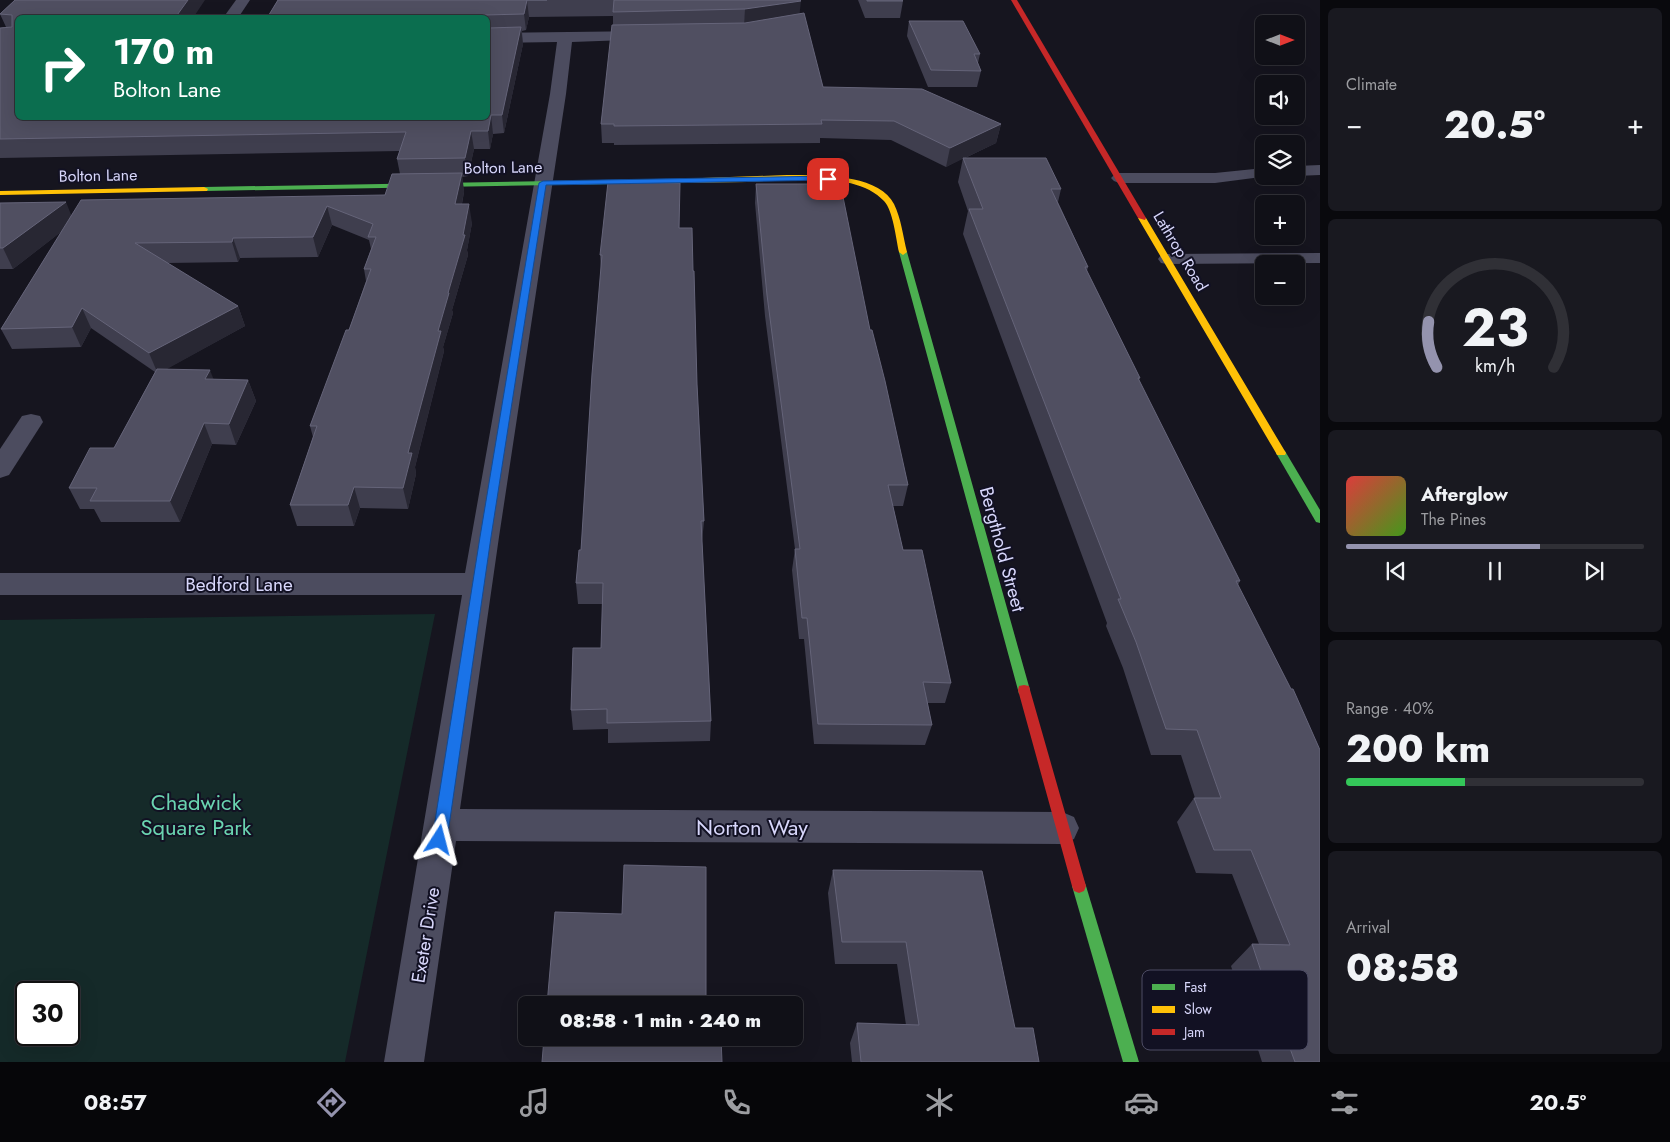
<!DOCTYPE html>
<meta charset="utf-8">
<style>
:root{--surface:#101017;--page:#191920;--text:#f1f3f6;--muted:#9c9da1;--line:#303036;--accent:#9493ae}
body{margin:0;font-family:Jost,sans-serif;background:var(--page);color:var(--text);height:100vh;display:flex;flex-direction:column;font-size:19px;white-space:nowrap}
*{box-sizing:border-box;margin:0}
p{font-size:16px;color:var(--muted)}
.icon{flex:none;width:28px;height:28px;fill:none;stroke:currentColor;stroke-width:2;stroke-linecap:round;stroke-linejoin:round}
.map{position:relative;flex:1;overflow:hidden}
.details{display:flex;flex-direction:column;gap:8px;padding:8px;background:#09090d;width:350px}
.details>*{flex:none}
.guide{position:absolute;left:15px;top:15px;width:475px;height:105px;border-radius:8px;box-shadow:0 5px 20px #0002,0 0 0 1px var(--line);background:#0b6e4f;color:#fff;overflow:hidden}
.needle{width:32px;rotate:90deg}
.controls{position:absolute;left:1255px;top:15px;display:grid;gap:10px}
.controls a{display:grid;place-items:center;width:50px;height:50px;border-radius:8px;background:var(--surface);box-shadow:0 5px 20px #0002,0 0 0 1px var(--line);font-size:25px}
.speed{position:absolute;left:15px;top:981px;display:flex;gap:10px;font-size:25px;font-weight:700;text-align:center}
.speed>*{display:grid;place-content:center;width:65px;height:65px;border-radius:50%;background:var(--surface);box-shadow:0 5px 20px #0002,0 0 0 1px var(--line);line-height:1}
.speed .limit{border:2px solid #111;border-radius:8px;background:#fff;color:#111}
.pin{position:absolute;display:grid;place-items:center;width:42px;height:42px;color:#fff;margin:-21px;border-radius:10px;box-shadow:0 2px 8px #0006}
.me{position:absolute;width:55px;margin:-28px;rotate:9deg;stroke-linejoin:round;filter:drop-shadow(0 0 4px #0008)}
.turn{display:flex;align-items:center;gap:18px;height:105px;padding:0 15px;font-size:22px}
.turn .icon{width:65px;height:65px;stroke-width:2.5}
.turn b{display:block;font-size:35px;line-height:42px}
.big{font-size:38px;font-weight:800;line-height:1.1}
.details .widget{flex:1;display:flex;flex-direction:column;justify-content:center;gap:8px;min-width:0;padding:0 18px;border-radius:8px;background:var(--page)}
.details .dial{align-items:center;gap:0}
.dial svg{height:130px;overflow:visible;fill:none;stroke:var(--line);stroke-width:7;stroke-linecap:round;text-anchor:middle}
.dial text{fill:var(--text);stroke:none}
.song{display:flex;align-items:center;gap:15px}
.cover{width:60px;height:60px;border-radius:8px;background:linear-gradient(135deg,hsl(0 70% 55%),hsl(100 70% 35%))}
.played{height:5px;border-radius:2px;background:linear-gradient(90deg,var(--accent) 65%,var(--line) 65%)}
.keys{display:flex;justify-content:space-around;direction:ltr}
.heat{display:flex;justify-content:space-between;align-items:center;font-size:28px;direction:ltr}
.charge{height:8px;border-radius:4px;background:linear-gradient(90deg,#34c759 40%,var(--line) 0)}
.trip{position:absolute;left:518px;top:996px;width:285px;height:50px;border-radius:8px;background:var(--surface);box-shadow:0 5px 20px #0002,0 0 0 1px var(--line);font-weight:800;line-height:50px;text-align:center}
.tab-bar{display:flex;height:80px;justify-content:space-around;align-items:center;background:#060609;color:var(--muted)}
.tab-bar .icon{width:35px;height:35px}
.tab-bar .current{color:var(--accent)}
.tab-bar b{font-size:22px;color:var(--text)}
main{display:flex;flex:1;min-height:0}
.map>svg:first-child{display:block}
.green{fill:#152a29;fill-rule:evenodd}
.lines{fill:none;stroke-linecap:round;stroke-linejoin:round}
.lane{fill:#4c4c5f;fill-rule:evenodd}
.street{fill:#4c4c5f;fill-rule:evenodd}
.fast{fill:#4caf50;fill-rule:evenodd}
.slow{fill:#ffc107;fill-rule:evenodd}
.jam{fill:#c62828;fill-rule:evenodd}
.wall{fill:#3f3e4e}
.shaded-wall{fill:#282733}
.building{fill:#504f61;stroke:#656479}
.route{fill:#1a73e8;stroke:#114b97}
.labels{text-anchor:middle;stroke-width:4;stroke-linejoin:round;paint-order:stroke}
.far-street-label{font-size:16px;fill:#d8d7fb;stroke:#121123}
.street-label{font-size:19px;fill:#d8d7fb;stroke:#121123}
.near-park-label{font-size:22px;fill:#6ad4b0;stroke:#121123}
.near-street-label{font-size:22px;fill:#d8d7fb;stroke:#121123}
.key{fill:#121123;stroke:#4d4c64;stroke-width:1}
.key-label{font-size:14px;fill:#d8d7fb}
</style>
<main>
<div class="map">
<svg width="1320" height="1062" viewBox="0 0 1320 1062">
<rect width="100%" height="100%" fill="#16151f"/>
<path class="green" d="M 435,614 L 345,1062 L 0,1062 L 0,620 ZM 69,992 L 69,1035 L 26,1035 L 26,992 Z"/>
<g class="lines">
<g class="lane">
<path d="M 1320,165 L 1320,175 L 1296,176 L 1296,166 Z"/>
<path d="M 1264,168 L 1264,176 L 1269,176 L 1215,183 L 1119,183 L 1114,181 L 1111,178 L 1114,175 L 1119,173 L 1215,173 Z"/>
<path d="M 1320,253 L 1320,263 L 1167,264 L 1161,263 L 1158,259 L 1161,255 L 1167,254 Z"/>
</g>
<g class="street">
<path d="M 236,0 L 250,0 L 238,18 L 223,18 Z"/>
<path d="M 649,31 L 654,33 L 657,36 L 654,39 L 572,42 L 566,94 L 499,537 L 460,809 L 1062,812 L 1074,817 L 1079,828 L 1074,839 L 1062,844 L 456,841 L 424,1062 L 384,1062 L 462,595 L 0,595 L 0,573 L 465,573 L 550,94 L 557,42 L 488,43 L 488,33 Z"/>
<path d="M 31,414 L 40,416 L 43,422 L 9,475 L 0,478 L 0,449 L 22,416 Z"/>
</g>
<g class="fast">
<path d="M 675,179 L 679,181 L 678,183 L 204,191 L 200,189 L 204,187 Z"/>
<path d="M 903,249 L 907,252 L 1030,690 L 1029,694 L 1024,695 L 1019,694 L 1018,690 L 899,252 Z"/>
<path d="M 1281,449 L 1285,451 L 1320,510 L 1320,523 L 1316,522 L 1276,453 Z"/>
<path d="M 1079,879 L 1084,881 L 1086,886 L 1139,1062 L 1123,1062 L 1072,886 L 1074,881 Z"/>
</g>
<g class="slow">
<path d="M 787,175 C 816,175 879,173 894,204 C 901,218 903,236 907,252 L 903,255 L 899,252 C 896,239 893,210 884,201 C 856,170 785,180 748,182 C 723,182 699,183 675,183 L 671,181 L 675,179 Z"/>
<path d="M 204,187 L 208,189 L 207,191 L 0,195 L 0,191 Z"/>
<path d="M 1139,216 L 1146,218 L 1286,453 L 1285,455 L 1277,455 L 1276,453 L 1138,218 Z"/>
</g>
<g class="jam">
<path d="M 1011,0 L 1017,0 L 1146,218 L 1145,220 L 1138,218 Z"/>
<path d="M 1024,685 L 1029,686 L 1030,690 L 1086,886 L 1084,891 L 1079,893 L 1074,891 L 1072,886 L 1018,690 L 1019,686 Z"/>
</g>
</g>
<g class="wall">
<path d="M 15,0 L 18,18 L 488,118 L 488,18 L 267,18 L 278,0 L 800,0 L 799,14 L 823,87 L 1001,124 L 996,143 L 965,158 L 1061,189 L 1058,202 L 1088,267 L 1087,271 L 1140,378 L 1139,380 L 1240,581 L 1238,585 L 1320,1062 L 1262,1062 L 1231,966 L 1252,944 L 1259,944 L 1232,874 L 1196,873 L 1177,822 L 1194,798 L 1195,798 L 1181,755 L 1151,755 L 1123,668 L 1106,626 L 1107,623 L 963,234 L 968,211 L 958,182 L 963,158 L 946,167 L 891,140 L 820,138 L 820,143 L 614,145 L 614,143 L 602,143 L 601,124 L 613,25 L 613,16 L 529,17 L 526,30 L 522,31 L 523,44 L 504,133 L 493,134 L 490,149 L 474,149 L 468,176 L 462,177 L 464,192 L 462,204 L 472,223 L 467,250 L 468,255 L 452,310 L 453,313 L 443,347 L 444,351 L 415,467 L 416,474 L 408,509 L 360,508 L 354,526 L 297,526 L 290,505 L 313,437 L 310,426 L 349,330 L 366,281 L 364,269 L 371,249 L 369,240 L 332,225 L 318,257 L 240,258 L 238,262 L 167,263 L 238,306 L 245,326 L 166,369 L 214,379 L 248,380 L 256,401 L 236,445 L 212,444 L 180,522 L 101,522 L 94,509 L 80,509 L 69,488 L 114,448 L 155,372 L 91,328 L 81,347 L 12,349 L 1,329 L 62,231 L 13,269 L 0,269 L 0,203 L 71,216 L 385,195 L 400,174 L 397,159 L 400,151 L 0,158 L 0,28 L 6,27 L 0,14 Z"/>
<path d="M 858,0 L 902,0 L 903,1 L 900,18 L 865,18 Z"/>
<path d="M 909,21 L 980,54 L 978,63 L 981,71 L 977,87 L 928,87 L 907,36 Z"/>
<path d="M 756,184 L 828,197 L 870,330 L 908,485 L 903,506 L 893,506 L 903,550 L 951,683 L 945,703 L 927,703 L 932,725 L 925,745 L 814,744 L 804,639 L 799,639 L 792,570 L 795,549 L 765,316 L 755,203 Z"/>
<path d="M 679,228 L 693,271 L 697,384 L 704,521 L 702,542 L 711,721 L 710,741 L 608,743 L 608,729 L 573,730 L 571,710 L 601,648 L 603,604 L 578,604 L 576,583 L 581,550 L 601,271 L 600,255 Z"/>
<path d="M 833,870 L 1015,1028 L 1039,1062 L 852,1062 L 850,1043 L 857,1023 L 906,1025 L 897,964 L 835,964 L 828,893 Z"/>
</g>
<g class="shaded-wall">
<path d="M 188,0 L 205,0 L 193,18 L 175,18 Z"/>
<path d="M 527,0 L 529,17 L 526,30 L 524,14 Z"/>
<path d="M 801,1 L 799,18 L 744,26 L 745,9 Z"/>
<path d="M 521,27 L 523,44 L 504,133 L 502,115 Z"/>
<path d="M 491,115 L 493,134 L 490,149 L 488,131 Z"/>
<path d="M 1001,124 L 996,143 L 946,167 L 950,148 Z"/>
<path d="M 471,131 L 474,149 L 468,176 L 465,158 Z"/>
<path d="M 462,173 L 464,192 L 458,223 L 455,204 Z"/>
<path d="M 66,202 L 74,222 L 13,269 L 3,248 Z"/>
<path d="M 469,204 L 472,223 L 467,250 L 468,255 L 452,310 L 453,313 L 443,347 L 444,351 L 415,467 L 416,474 L 408,509 L 403,488 L 408,453 Z"/>
<path d="M 327,206 L 332,225 L 318,257 L 313,237 Z"/>
<path d="M 233,238 L 240,258 L 238,262 L 232,242 Z"/>
<path d="M 238,306 L 245,326 L 158,374 L 149,353 Z"/>
<path d="M 82,308 L 91,328 L 81,347 L 72,327 Z"/>
<path d="M 210,370 L 218,391 L 205,379 Z"/>
<path d="M 248,380 L 256,401 L 236,445 L 229,424 Z"/>
<path d="M 204,423 L 212,444 L 180,522 L 170,501 Z"/>
<path d="M 354,487 L 360,508 L 354,526 L 348,505 Z"/>
</g>
<g class="building">
<path d="M 15,0 L 188,0 L 175,18 L 18,18 L 18,118 L 488,118 L 488,28 L 521,27 L 502,115 L 491,115 L 488,131 L 471,131 L 465,158 L 397,159 L 406,132 L 0,139 L 0,28 L 12,27 L 12,15 L 0,14 Z"/>
<path d="M 278,0 L 547,0 L 527,0 L 524,14 L 485,15 L 485,18 L 267,18 Z"/>
<path d="M 614,0 L 800,0 L 801,1 L 745,9 L 613,12 Z"/>
<path d="M 867,0 L 902,0 L 903,1 L 867,1 Z"/>
<path d="M 804,13 L 823,87 L 922,89 L 1001,124 L 950,148 L 894,121 L 821,120 L 822,124 L 614,126 L 614,124 L 601,124 L 612,25 L 745,23 Z"/>
<path d="M 909,21 L 963,21 L 980,54 L 974,54 L 981,71 L 931,70 Z"/>
<path d="M 963,158 L 1046,158 L 1061,189 L 1051,189 L 1088,267 L 1085,267 L 1140,378 L 1138,378 L 1240,581 L 1236,581 L 1291,689 L 1293,689 L 1320,750 L 1320,1062 L 1295,1062 L 1288,1043 L 1285,1043 L 1252,944 L 1290,945 L 1251,850 L 1214,850 L 1194,798 L 1221,798 L 1197,730 L 1166,729 L 1136,642 L 1118,599 L 1121,599 L 969,209 L 983,209 Z"/>
<path d="M 462,173 L 455,204 L 469,204 L 463,235 L 465,235 L 448,293 L 449,293 L 438,331 L 441,331 L 408,453 L 412,453 L 403,488 L 354,487 L 348,505 L 290,505 L 317,426 L 310,426 L 346,330 L 349,330 L 371,269 L 364,269 L 376,237 L 368,237 L 373,224 L 327,206 L 313,237 L 233,238 L 232,242 L 135,243 L 238,306 L 149,353 L 82,308 L 72,327 L 1,329 L 81,200 L 385,195 L 392,174 Z"/>
<path d="M 608,182 L 680,183 L 679,228 L 692,228 L 693,271 L 694,271 L 697,384 L 704,521 L 701,521 L 711,721 L 607,723 L 607,709 L 571,710 L 573,648 L 601,648 L 603,583 L 576,583 L 579,550 L 581,550 L 592,374 L 602,255 L 600,255 Z"/>
<path d="M 756,184 L 826,184 L 828,197 L 843,197 L 870,330 L 872,330 L 885,381 L 908,485 L 888,485 L 903,550 L 922,550 L 951,683 L 923,682 L 932,725 L 818,724 L 807,618 L 802,618 L 795,549 L 800,549 L 767,295 Z"/>
<path d="M 66,202 L 3,248 L 0,248 L 0,203 Z"/>
<path d="M 157,369 L 210,370 L 205,379 L 248,380 L 229,424 L 204,423 L 170,501 L 90,501 L 97,488 L 69,488 L 90,448 L 114,448 Z"/>
<path d="M 624,865 L 706,867 L 706,1005 L 547,1005 L 555,912 L 622,914 Z"/>
<path d="M 833,870 L 982,871 L 1015,1028 L 1033,1028 L 1039,1062 L 861,1062 L 857,1023 L 919,1025 L 906,942 L 842,942 Z"/>
<path d="M 544,1038 L 721,1038 L 722,1062 L 542,1062 Z"/>
</g>
<path class="route" d="M 828,176 L 831,177 L 831,180 L 546,185 L 491,537 L 447,840 L 444,845 L 439,847 L 434,845 L 432,840 L 480,537 L 539,183 L 543,181 Z"/>
<g class="labels">
<g class="far-street-label">
<text transform="translate(503 167) rotate(-1)" y="6">Bolton Lane</text>
<text transform="translate(98 175) rotate(-1)" y="6">Bolton Lane</text>
<text transform="translate(1181 251) rotate(59)" y="6">Lathrop Road</text>
</g>
<g class="street-label">
<text transform="translate(1003 549) rotate(75)" y="7">Bergthold Street</text>
<text x="239" y="591">Bedford Lane</text>
<text transform="translate(425 935) rotate(-81)" y="7">Exeter Drive</text>
</g>
<g class="near-park-label">
<text x="196" y="810">Chadwick<tspan x="196" dy="25">Square Park</tspan></text>
</g>
<g class="near-street-label">
<text x="752" y="835">Norton Way</text>
</g>
</g>
<rect x="1142" y="970" width="166" height="80" rx="8" class="key"/>
<rect x="1152" y="984" width="23" height="6" fill="#4caf50"/>
<rect x="1152" y="1006" width="23" height="7" fill="#ffc107"/>
<rect x="1152" y="1029" width="23" height="6" fill="#c62828"/>
<g class="key-label">
<text x="1184" y="992">Fast</text>
<text x="1184" y="1014">Slow</text>
<text x="1184" y="1037">Jam</text>
</g>
</svg>
<div class="controls">
<a><svg class="needle" viewBox="-14 -14 28 28"><path d="M0-13l5 13h-10z" fill="#e53935"/><path d="M0 13l5-13h-10z" fill="#9c9da1"/></svg></a>
<a><svg class="icon" aria-label="sound" viewBox="0 0 24 24"><path d="M4 9h4l5-4v14l-5-4H4zM17 9q2 3 0 6"/></svg></a>
<a><svg class="icon" aria-label="layers" viewBox="0 0 24 24"><path d="M12 4l9 5-9 5-9-5zM3 14l9 5 9-5"/></svg></a>
<a>+</a>
<a>−</a>
</div>
<div class="speed"><div class="limit">30</div></div>
<div class="pin" style="left:828px;top:179px;background:#d93025"><svg class="icon" aria-label="arrive" viewBox="0 0 24 24"><path d="M6 21V4h12l-3 4 3 4H6"/></svg></div>
<svg class="me" style="left:439px;top:840px" viewBox="-20 -20 40 40"><path d="M0-17L14 15 0 8-14 15z" fill="#1a73e8" stroke="#fff" stroke-width="4"/></svg>
<div class="trip">08:58 · 1 min · 240 m</div>
<div class="guide">
<div class="turn"><svg class="icon" aria-label="right" viewBox="0 0 24 24"><path d="M7 20v-9h11M14 6l5 5-5 5"/></svg><div><b>170 m</b>Bolton Lane</div></div>
</div>
</div>
<section class="details">
<div class="widget"><p>Climate</p>
<div class="heat"><a>−</a><b class="big">20.5°</b><a>+</a></div>
</div>
<div class="widget dial"><svg viewBox="0 0 100 80">
<path d="M14 69A42 42 0 1 1 86 69"/>
<path d="M14 69A42 42 0 0 1 9 41" stroke="#9493ae"/>
<text x="50" y="56" font-size="32" font-weight="700">23</text>
<text x="50" y="72" font-size="11">km/h</text>
</svg></div>
<div class="widget">
<div class="song"><i class="cover"></i><div><b>Afterglow</b><p>The Pines</p></div></div>
<div class="played"></div>
<div class="keys"><svg class="icon" aria-label="previous" viewBox="0 0 24 24"><path d="M18 5L8 12l10 7zM5 5v14"/></svg><svg class="icon" aria-label="pause" viewBox="0 0 24 24"><path d="M8 5v14M16 5v14"/></svg><svg class="icon" aria-label="next" viewBox="0 0 24 24"><path d="M6 5l10 7-10 7zM19 5v14"/></svg></div>
</div>
<div class="widget"><p>Range · 40%</p><b class="big">200 km</b><div class="charge"></div></div>
<div class="widget"><p>Arrival</p><b class="big">08:58</b></div>
</section>
</main>
<nav class="tab-bar">
<b>08:57</b>
<svg class="icon current" aria-label="directions" viewBox="0 0 24 24"><path d="M12 3l9 9-9 9-9-9zM9 14v-3h6M13 9l2 2-2 2"/></svg>
<svg class="icon" aria-label="music" viewBox="0 0 24 24"><path d="M9 18V5l10-2v13"/><circle cx="6" cy="18" r="3"/><circle cx="16" cy="16" r="3"/></svg>
<svg class="icon" aria-label="phone" viewBox="0 0 24 24"><path d="M5 4h4l2 5-3 2q2 4 5 5l2-3 5 2v4C11 20 4 13 5 4z"/></svg>
<svg class="icon" aria-label="climate" viewBox="0 0 24 24"><path d="M12 3v18M4 7l16 10M4 17L20 7"/></svg>
<svg class="icon" aria-label="car" viewBox="0 0 24 24"><path d="M5 17H2v-5l4-1 3-4h7l3 4 3 1v5h-3M9 17h6M6 11h13"/><circle cx="7" cy="17" r="2"/><circle cx="17" cy="17" r="2"/></svg>
<svg class="icon" aria-label="filters" viewBox="0 0 24 24"><path d="M4 7h16M4 17h16"/><circle cx="9" cy="7" r="2"/><circle cx="15" cy="17" r="2"/></svg>
<b>20.5°</b>
</nav>
